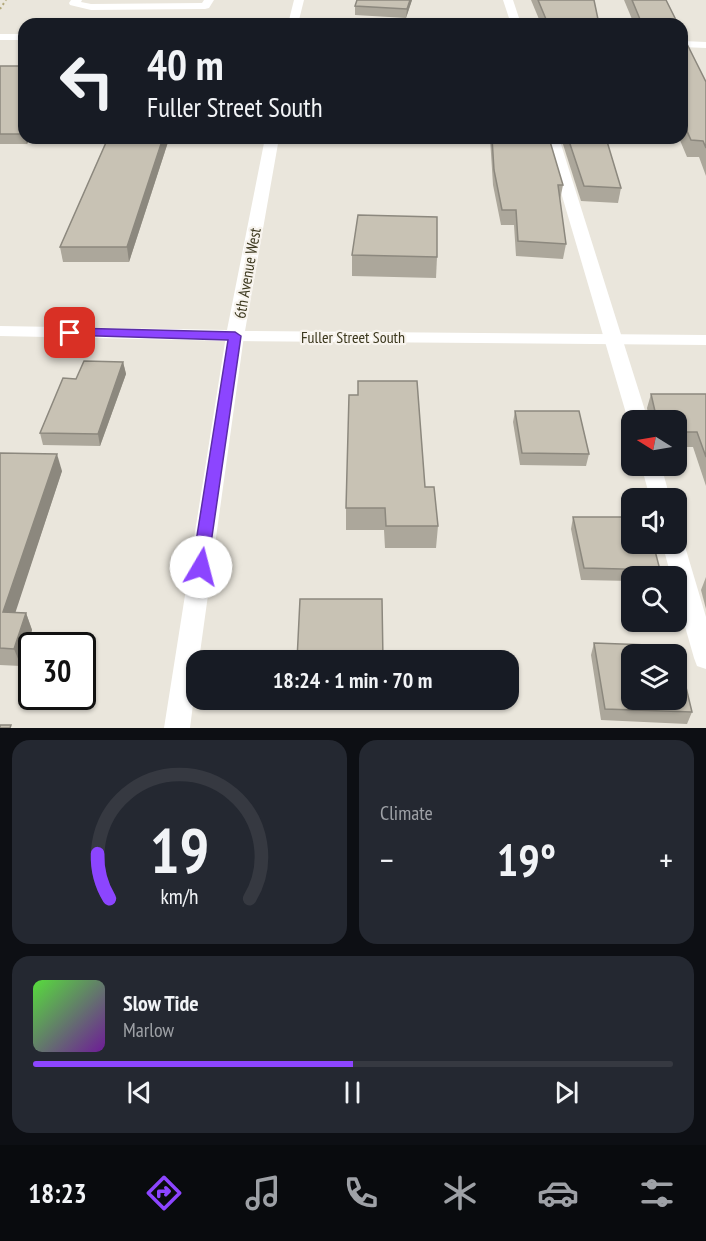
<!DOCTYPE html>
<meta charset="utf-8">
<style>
:root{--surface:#171b24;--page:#242831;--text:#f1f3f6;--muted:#9ea1a6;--line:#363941;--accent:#8c45ff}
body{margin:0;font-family:"PT Sans Narrow",sans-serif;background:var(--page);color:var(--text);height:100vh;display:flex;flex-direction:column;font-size:22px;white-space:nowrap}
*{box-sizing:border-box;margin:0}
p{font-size:20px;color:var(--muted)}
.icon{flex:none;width:33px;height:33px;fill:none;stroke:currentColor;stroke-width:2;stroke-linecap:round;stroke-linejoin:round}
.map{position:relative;height:728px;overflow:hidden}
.side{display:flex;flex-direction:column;gap:12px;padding:12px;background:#0d0f14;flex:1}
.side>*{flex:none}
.top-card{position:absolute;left:18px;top:18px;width:670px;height:126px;border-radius:18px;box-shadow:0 2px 4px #0004;background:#171b24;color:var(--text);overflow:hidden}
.needle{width:39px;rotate:281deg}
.tools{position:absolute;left:621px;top:410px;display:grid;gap:12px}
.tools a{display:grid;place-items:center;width:66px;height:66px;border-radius:12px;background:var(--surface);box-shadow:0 2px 4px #0004;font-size:30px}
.speed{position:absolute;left:18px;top:632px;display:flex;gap:12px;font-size:30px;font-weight:700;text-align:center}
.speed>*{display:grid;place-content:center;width:78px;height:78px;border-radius:50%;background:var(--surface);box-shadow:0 2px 4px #0004;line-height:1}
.speed .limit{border:3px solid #111;border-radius:9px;background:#fff;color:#111}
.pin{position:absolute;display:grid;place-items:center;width:51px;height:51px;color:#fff;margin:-26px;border-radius:12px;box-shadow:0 3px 9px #0006}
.me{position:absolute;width:66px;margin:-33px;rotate:8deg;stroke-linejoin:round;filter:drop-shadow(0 0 4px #0008)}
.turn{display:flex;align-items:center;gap:21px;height:126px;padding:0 30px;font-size:27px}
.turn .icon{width:78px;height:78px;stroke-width:2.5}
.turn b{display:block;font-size:42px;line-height:51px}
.big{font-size:45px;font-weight:600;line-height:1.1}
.side .widget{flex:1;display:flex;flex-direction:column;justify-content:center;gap:9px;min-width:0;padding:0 21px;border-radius:18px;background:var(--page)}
.side .dial{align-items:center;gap:0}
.dial svg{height:156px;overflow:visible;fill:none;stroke:var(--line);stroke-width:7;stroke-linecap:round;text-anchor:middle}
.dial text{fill:var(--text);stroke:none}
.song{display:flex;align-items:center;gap:18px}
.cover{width:72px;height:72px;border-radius:9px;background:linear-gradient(135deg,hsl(110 70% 55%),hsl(280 70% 35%))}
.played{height:6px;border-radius:3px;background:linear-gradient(90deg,var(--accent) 50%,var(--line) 50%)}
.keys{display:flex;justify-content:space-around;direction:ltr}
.heat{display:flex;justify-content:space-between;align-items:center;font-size:33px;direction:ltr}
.side .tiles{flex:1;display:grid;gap:12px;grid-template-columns:1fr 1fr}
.widget:last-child{grid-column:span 2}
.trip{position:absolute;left:186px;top:650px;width:333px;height:60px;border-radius:18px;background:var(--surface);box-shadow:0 2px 4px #0004;font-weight:600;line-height:60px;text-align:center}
.tabs{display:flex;height:96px;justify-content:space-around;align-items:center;background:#090b0e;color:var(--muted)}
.tabs .icon{width:42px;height:42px}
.tabs .current{color:var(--accent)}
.tabs b{font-size:27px;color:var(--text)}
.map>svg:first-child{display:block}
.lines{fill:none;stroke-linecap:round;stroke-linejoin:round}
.path{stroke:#b1a779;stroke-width:2;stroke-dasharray:2 3;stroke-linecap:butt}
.service{fill:#fff;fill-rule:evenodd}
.minor{fill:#fff;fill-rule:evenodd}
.tertiary{fill:#fff;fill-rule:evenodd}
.wall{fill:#aca79b}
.shaded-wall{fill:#8c887e}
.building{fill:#c8c2b4;stroke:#8c887e;stroke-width:1.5;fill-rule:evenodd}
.route{fill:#8c45ff;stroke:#5b2da6;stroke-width:1.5}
.labels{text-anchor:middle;stroke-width:4.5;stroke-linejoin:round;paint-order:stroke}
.street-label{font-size:16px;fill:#3b371d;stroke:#f7f3ed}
</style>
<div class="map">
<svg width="706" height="728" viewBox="0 0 706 728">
<rect width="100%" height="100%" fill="#eae6dc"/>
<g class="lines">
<path class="path" d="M 0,9 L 6,0"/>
<g class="service">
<path d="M 71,0 L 82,0 L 81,2 L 91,4 L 202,3 L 204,0 L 214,0 L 209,8 L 205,9 L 91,10 L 70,5 L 69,3 Z"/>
<path d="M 503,0 L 513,0 L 521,24 L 511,24 Z"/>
<path d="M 545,138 L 559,138 L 648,420 L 632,420 L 632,425 L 628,420 Z"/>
<path d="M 641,465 L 661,465 L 670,498 L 650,498 Z"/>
<path d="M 676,536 L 681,537 L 684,543 L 706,617 L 706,669 L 697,666 L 694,658 L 676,595 L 676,576 L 671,576 L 662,543 L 676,543 Z"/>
</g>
<g class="minor">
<rect x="0" y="34" width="24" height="6"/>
<path d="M 682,41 L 706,42 L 706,48 L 682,47 Z"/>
<path d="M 235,331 L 241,332 L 244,336 L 199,660 L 196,660 L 196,681 L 190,728 L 164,728 L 226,336 L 229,332 Z"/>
</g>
<g class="tertiary">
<path d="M 294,0 L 304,0 L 298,24 L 288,24 Z"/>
<path d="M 265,138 L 279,138 L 245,331 L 706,335 L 706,345 L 235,341 L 0,336 L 0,326 L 227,330 Z"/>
</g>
</g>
<g class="wall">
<path d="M 412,0 L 406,18 L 355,15 L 355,6 Z"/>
<path d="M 531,0 L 594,0 L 599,24 L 541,24 Z"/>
<path d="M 624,0 L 666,0 L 678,24 L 634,24 Z"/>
<path d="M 682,34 L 706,82 L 706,176 L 699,157 L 687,157 L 679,138 L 682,138 Z"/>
<path d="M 0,66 L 24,66 L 24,138 L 30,138 L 27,144 L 0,144 Z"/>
<path d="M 108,138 L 168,138 L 168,142 L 129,262 L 63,262 L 60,247 Z"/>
<path d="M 490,138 L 549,138 L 563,185 L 560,200 L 566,244 L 563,259 L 516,256 L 514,225 L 501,225 L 493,185 Z"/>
<path d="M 561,138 L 606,138 L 621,188 L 618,203 L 581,201 Z"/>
<path d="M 352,255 L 437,257 L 436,278 L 352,276 Z"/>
<path d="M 123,362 L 126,374 L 100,446 L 43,445 L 40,433 L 76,379 Z"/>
<path d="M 651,394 L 706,394 L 706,486 L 693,447 L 676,447 L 676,420 L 649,420 L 647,408 Z"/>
<path d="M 515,411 L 589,454 L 586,466 L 520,465 L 513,422 Z"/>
<path d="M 0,453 L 62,471 L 15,612 L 26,613 L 32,630 L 21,666 L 0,665 Z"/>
<path d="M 425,487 L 438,526 L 436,548 L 385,548 L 384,530 L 346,530 L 346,508 Z"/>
<path d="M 573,517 L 660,570 L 658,576 L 632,576 L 632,581 L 581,580 L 571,529 Z"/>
<path d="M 706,577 L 706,609 L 701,590 Z"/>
<path d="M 594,643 L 692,712 L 687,724 L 601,720 L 591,655 Z"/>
<path d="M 297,699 L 383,699 L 383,706 L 297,705 Z"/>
</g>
<g class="shaded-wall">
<path d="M 410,0 L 412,0 L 406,18 L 407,9 Z"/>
<path d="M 25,138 L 30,138 L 27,144 Z"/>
<path d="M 163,138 L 168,138 L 168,142 L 129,262 L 127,247 Z"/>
<path d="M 123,362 L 126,374 L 100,446 L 98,434 Z"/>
<path d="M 57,454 L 62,471 L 10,629 L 3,612 Z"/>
<path d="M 26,613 L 32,630 L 21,666 L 14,649 Z"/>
</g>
<g class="building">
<path d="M 357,0 L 410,0 L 407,9 L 355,6 Z"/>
<path d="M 538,0 L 594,0 L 599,24 L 548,24 Z"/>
<path d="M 632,0 L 666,0 L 678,24 L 642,24 Z"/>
<path d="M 682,34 L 706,82 L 706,148 L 703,141 L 691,140 L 682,120 Z"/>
<rect x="0" y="66" width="24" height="68"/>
<path d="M 108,138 L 163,138 L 127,247 L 60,247 Z"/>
<path d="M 492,138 L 549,138 L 563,185 L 558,185 L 566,244 L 518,241 L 516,210 L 502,210 L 494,170 Z"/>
<path d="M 568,138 L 606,138 L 621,188 L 584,186 Z"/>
<path d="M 358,215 L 437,217 L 437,257 L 352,255 Z"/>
<path d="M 84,361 L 123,362 L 98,434 L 40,433 L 63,378 L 76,379 Z"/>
<path d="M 358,381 L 417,381 L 425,487 L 434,487 L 438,526 L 386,526 L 385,508 L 346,508 L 349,395 L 358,395 Z"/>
<path d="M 651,394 L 706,394 L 706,457 L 697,432 L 676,432 L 676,420 L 657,420 Z"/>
<path d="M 515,411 L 579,411 L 589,454 L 522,453 Z"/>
<path d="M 0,453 L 57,454 L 3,612 L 26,613 L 14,649 L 0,648 Z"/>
<path d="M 573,517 L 632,517 L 632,543 L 653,543 L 660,570 L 584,568 Z"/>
<path d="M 300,599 L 382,599 L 383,660 L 297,660 Z"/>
<path d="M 594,643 L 676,646 L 692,712 L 605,709 ZM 632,654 L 676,654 L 676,699 L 632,699 Z"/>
<path d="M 0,725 L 11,725 L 10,728 L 0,728 Z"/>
</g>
<path class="route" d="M 70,328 L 235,332 L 241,336 L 207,571 L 201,573 L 195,571 L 192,567 L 228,340 L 66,335 L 64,333 Z"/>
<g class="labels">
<g class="street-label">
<text transform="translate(247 273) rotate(-80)" y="6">6th Avenue West</text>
<text x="353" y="343">Fuller Street South</text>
</g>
</g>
</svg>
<div class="tools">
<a><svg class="needle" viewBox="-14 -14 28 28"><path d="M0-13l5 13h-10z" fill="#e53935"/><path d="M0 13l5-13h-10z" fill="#9ea1a6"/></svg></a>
<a><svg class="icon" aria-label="sound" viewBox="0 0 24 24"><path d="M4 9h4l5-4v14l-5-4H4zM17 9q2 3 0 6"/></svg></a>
<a><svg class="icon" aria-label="search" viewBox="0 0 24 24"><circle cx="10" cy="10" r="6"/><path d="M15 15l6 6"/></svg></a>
<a><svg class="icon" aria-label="layers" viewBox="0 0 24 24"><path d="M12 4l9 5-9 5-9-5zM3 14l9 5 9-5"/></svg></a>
</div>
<div class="speed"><div class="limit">30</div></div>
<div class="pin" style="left:70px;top:333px;background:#d93025"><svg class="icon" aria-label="arrive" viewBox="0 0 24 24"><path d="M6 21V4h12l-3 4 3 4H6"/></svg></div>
<svg class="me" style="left:201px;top:567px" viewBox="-20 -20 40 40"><circle r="19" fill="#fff"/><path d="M0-13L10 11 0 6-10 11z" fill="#8c45ff"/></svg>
<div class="trip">18:24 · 1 min · 70 m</div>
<div class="top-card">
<div class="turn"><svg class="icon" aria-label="left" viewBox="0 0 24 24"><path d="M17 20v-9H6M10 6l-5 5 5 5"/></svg><div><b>40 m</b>Fuller Street South</div></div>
</div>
</div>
<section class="side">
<div class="tiles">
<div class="widget dial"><svg viewBox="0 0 100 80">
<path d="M14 69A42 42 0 1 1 86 69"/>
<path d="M14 69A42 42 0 0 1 8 46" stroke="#8c45ff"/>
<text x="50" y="56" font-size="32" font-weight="700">19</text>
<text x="50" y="72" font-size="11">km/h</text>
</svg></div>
<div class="widget"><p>Climate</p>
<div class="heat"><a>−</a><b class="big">19°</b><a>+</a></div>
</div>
<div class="widget">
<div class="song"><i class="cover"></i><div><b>Slow Tide</b><p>Marlow</p></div></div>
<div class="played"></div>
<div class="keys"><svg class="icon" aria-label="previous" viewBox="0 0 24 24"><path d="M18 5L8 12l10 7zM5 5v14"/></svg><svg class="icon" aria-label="pause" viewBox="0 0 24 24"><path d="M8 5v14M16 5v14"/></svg><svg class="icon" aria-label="next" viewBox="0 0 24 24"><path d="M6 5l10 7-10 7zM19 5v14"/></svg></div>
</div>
</div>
</section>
<nav class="tabs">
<b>18:23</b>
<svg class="icon current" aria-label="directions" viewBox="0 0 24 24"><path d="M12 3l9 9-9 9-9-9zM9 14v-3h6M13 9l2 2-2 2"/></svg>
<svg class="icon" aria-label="music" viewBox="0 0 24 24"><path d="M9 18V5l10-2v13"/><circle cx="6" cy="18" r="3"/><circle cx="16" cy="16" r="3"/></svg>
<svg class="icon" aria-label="phone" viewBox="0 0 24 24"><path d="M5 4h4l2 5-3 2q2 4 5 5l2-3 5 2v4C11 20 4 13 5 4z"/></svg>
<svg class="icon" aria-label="climate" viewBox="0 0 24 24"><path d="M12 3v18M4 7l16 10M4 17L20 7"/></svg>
<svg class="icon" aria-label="car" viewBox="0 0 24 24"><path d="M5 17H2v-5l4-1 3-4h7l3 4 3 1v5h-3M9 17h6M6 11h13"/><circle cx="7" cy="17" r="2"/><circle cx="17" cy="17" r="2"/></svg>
<svg class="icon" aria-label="filters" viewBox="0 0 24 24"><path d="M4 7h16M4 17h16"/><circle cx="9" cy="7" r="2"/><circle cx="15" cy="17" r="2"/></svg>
</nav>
